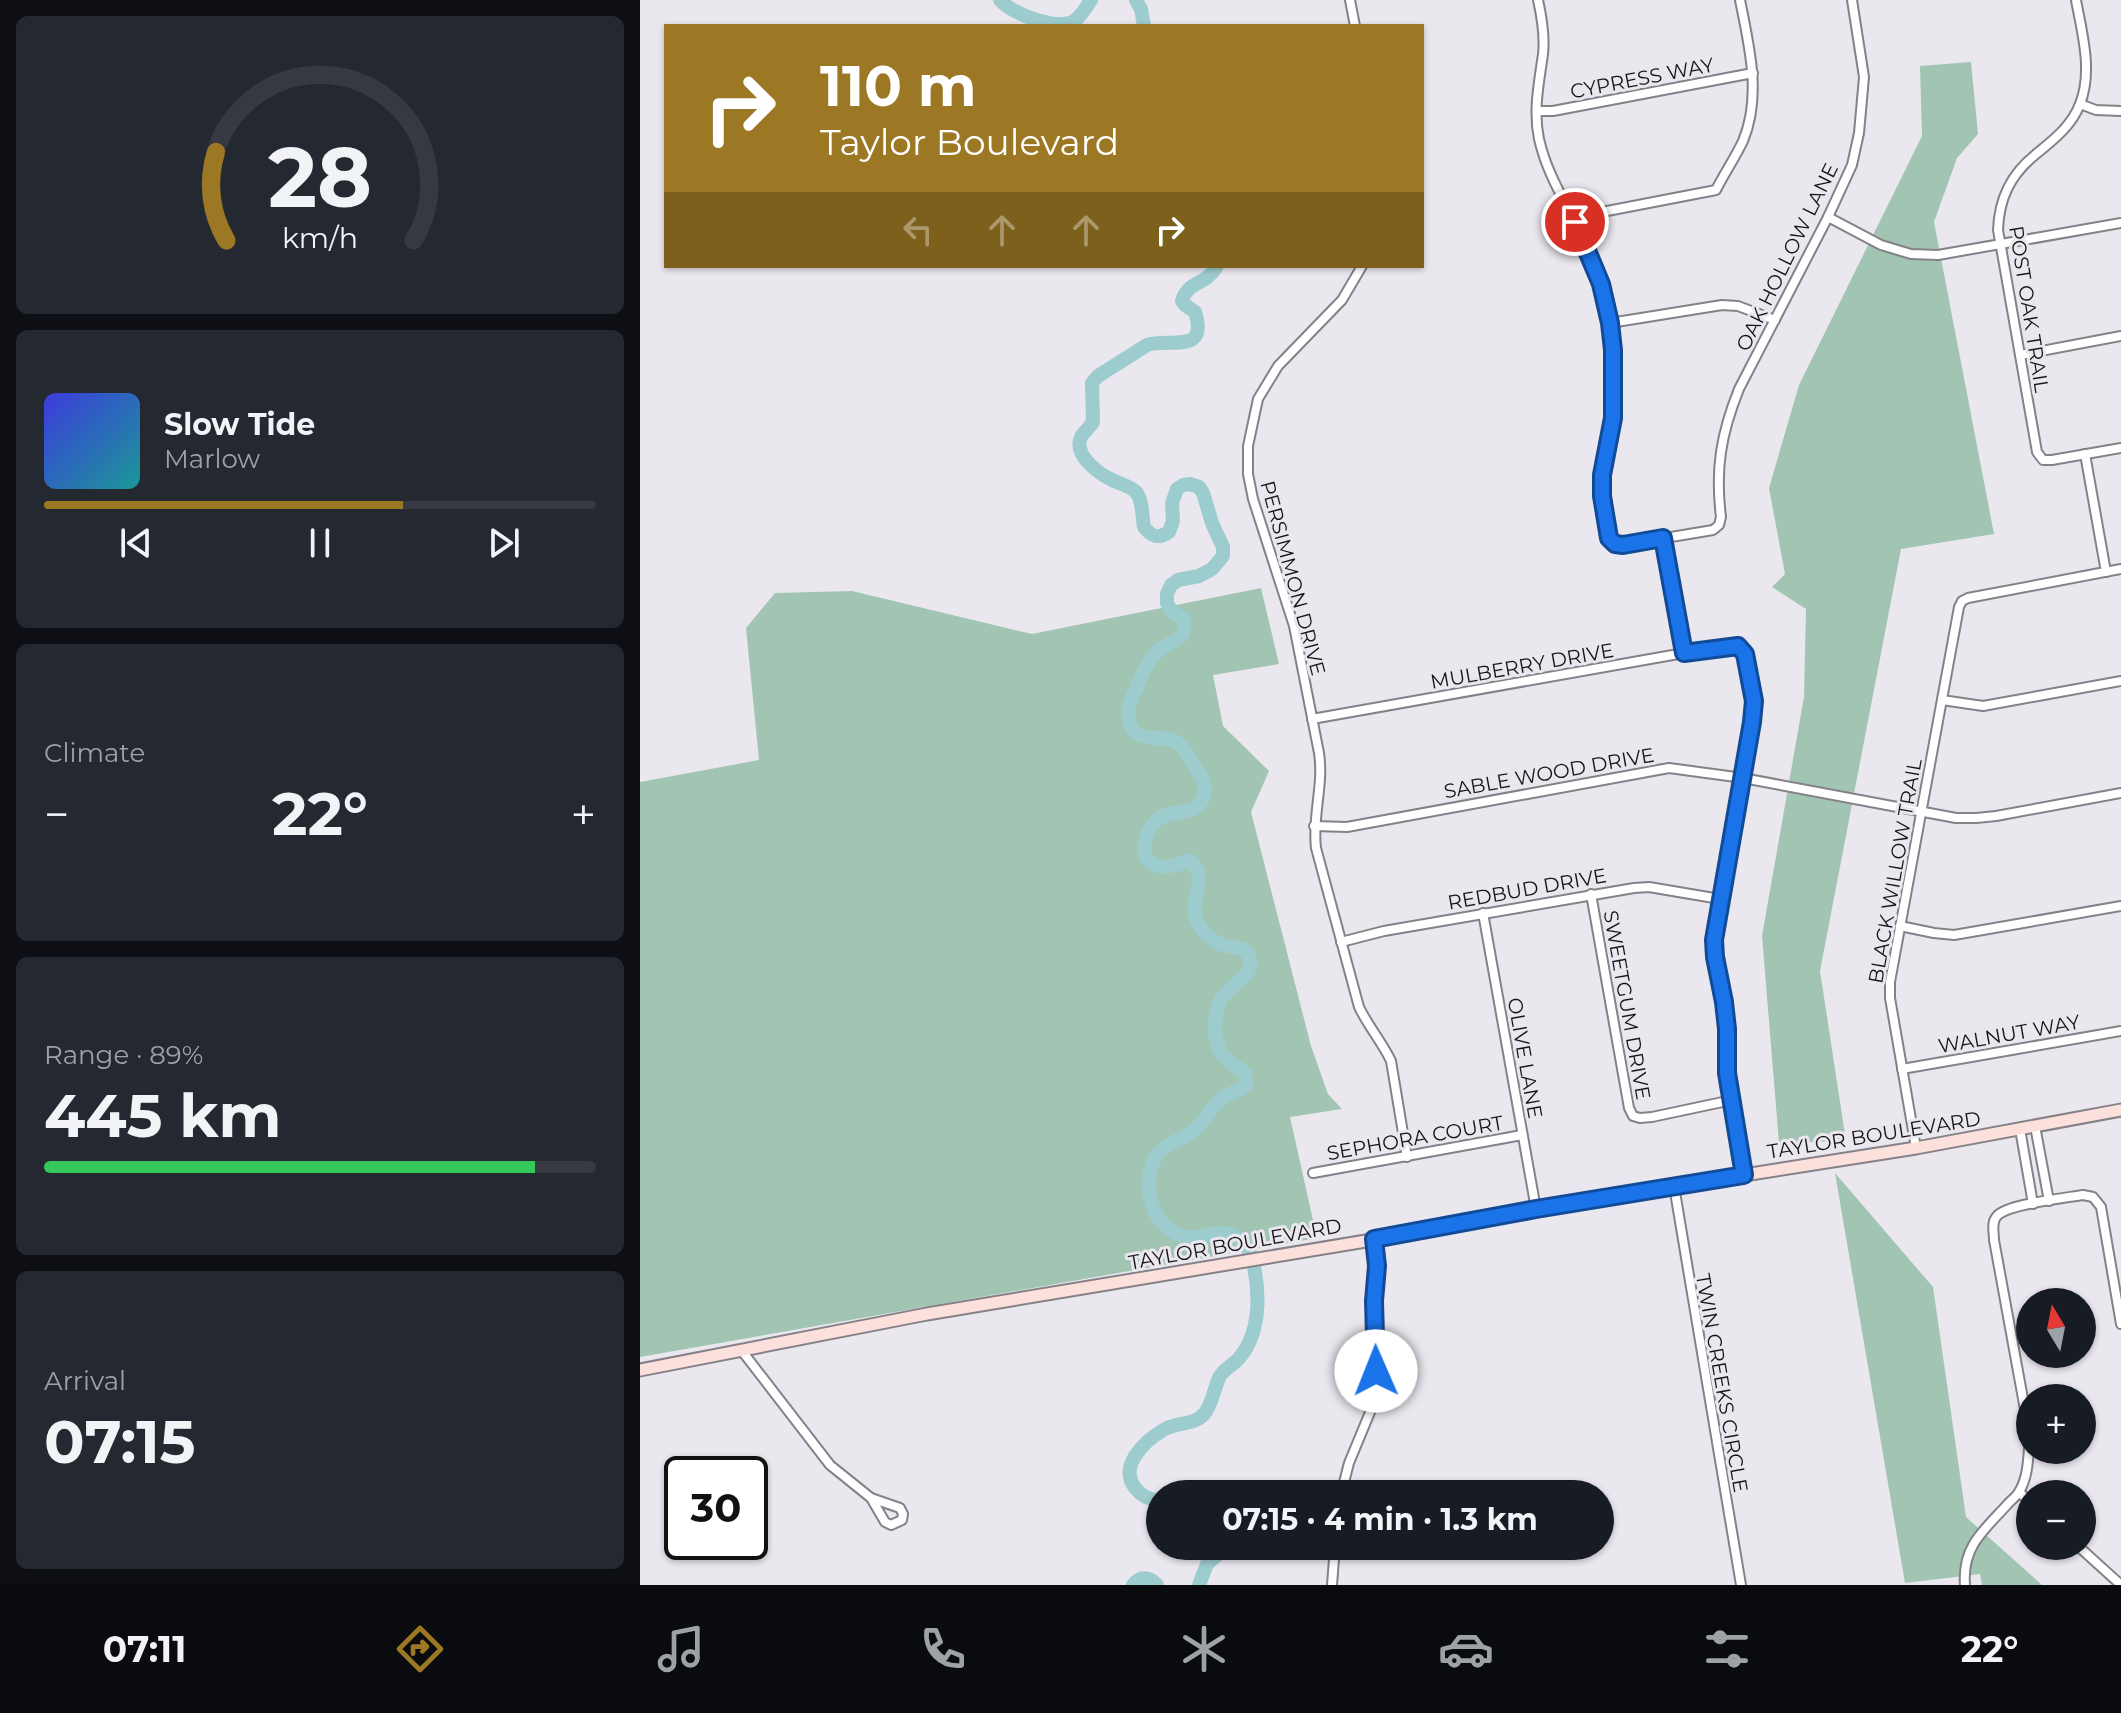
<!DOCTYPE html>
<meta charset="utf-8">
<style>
:root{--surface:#171b24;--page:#242831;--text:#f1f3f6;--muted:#9ea1a6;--line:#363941;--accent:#9c7824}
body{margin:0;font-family:Montserrat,sans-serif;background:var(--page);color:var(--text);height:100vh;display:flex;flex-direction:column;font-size:30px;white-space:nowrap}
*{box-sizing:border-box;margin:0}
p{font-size:26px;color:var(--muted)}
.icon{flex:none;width:44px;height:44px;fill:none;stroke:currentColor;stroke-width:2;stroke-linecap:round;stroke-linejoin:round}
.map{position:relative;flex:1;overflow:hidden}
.drawer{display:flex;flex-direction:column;gap:16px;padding:16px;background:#0d0f14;width:640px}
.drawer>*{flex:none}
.hud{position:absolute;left:24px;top:24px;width:760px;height:244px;border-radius:0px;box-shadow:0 2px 6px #0004;background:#9c7824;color:#fff;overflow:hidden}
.needle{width:52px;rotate:350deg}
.controls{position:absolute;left:1376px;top:1288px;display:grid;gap:16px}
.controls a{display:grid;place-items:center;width:80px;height:80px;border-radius:50%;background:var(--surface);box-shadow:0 2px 6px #0004;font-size:40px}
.speed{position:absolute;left:24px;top:1456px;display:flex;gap:16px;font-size:40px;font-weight:700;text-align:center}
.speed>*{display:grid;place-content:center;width:104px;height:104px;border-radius:50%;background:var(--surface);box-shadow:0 2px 6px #0004;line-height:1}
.speed .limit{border:4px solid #111;border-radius:12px;background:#fff;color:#111}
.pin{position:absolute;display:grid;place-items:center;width:68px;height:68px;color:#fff;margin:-34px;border:4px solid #fff;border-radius:50%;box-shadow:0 2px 8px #0007}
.me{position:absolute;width:88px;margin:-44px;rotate:359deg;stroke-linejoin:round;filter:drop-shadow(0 0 6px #0008)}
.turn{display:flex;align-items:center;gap:28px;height:168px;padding:0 24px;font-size:36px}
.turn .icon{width:104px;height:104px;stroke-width:2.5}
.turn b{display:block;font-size:56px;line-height:68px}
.lanes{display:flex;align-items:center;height:76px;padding:0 24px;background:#0003;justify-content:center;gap:40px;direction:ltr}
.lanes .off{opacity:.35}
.big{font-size:60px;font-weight:700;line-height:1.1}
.drawer .card{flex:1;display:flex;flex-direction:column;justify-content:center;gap:12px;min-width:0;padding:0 28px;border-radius:12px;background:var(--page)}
.drawer .dial{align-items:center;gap:0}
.dial svg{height:208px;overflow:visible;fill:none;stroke:var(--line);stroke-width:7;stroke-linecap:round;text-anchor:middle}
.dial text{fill:var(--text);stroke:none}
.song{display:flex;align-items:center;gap:24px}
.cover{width:96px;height:96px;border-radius:12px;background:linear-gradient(135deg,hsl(240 70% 55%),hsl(180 70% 35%))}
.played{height:8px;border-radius:4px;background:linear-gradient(90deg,var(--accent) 65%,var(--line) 65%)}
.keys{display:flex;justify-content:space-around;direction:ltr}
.heat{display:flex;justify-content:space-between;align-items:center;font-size:44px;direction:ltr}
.charge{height:12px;border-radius:6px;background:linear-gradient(90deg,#34c759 89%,var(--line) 0)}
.trip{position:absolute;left:506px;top:1480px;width:468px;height:80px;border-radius:40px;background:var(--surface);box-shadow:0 2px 6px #0004;font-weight:700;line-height:80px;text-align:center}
.tabs{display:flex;height:128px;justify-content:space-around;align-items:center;background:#090b0e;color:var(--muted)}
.tabs .icon{width:56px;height:56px}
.tabs .active{color:var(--accent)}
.tabs b{font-size:36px;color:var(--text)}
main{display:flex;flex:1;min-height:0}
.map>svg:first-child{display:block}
.green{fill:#a1c5b2}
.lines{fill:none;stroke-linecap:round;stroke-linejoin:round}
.river{stroke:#9dcccf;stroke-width:14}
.street-casing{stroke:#858189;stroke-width:12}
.secondary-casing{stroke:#858189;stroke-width:15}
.street{stroke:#fff;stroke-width:8}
.secondary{stroke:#fce0dc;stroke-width:11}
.route-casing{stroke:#114b97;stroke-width:20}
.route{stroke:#1a73e8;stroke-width:14}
.labels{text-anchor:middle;stroke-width:6;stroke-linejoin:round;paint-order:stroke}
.street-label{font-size:20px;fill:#171518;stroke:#ebe7ef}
</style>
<main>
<section class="drawer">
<div class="card dial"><svg viewBox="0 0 100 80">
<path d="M14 69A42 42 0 1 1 86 69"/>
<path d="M14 69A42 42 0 0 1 10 35" stroke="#9c7824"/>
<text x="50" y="56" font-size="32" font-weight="700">28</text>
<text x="50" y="72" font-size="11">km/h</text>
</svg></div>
<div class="card">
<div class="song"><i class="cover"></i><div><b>Slow Tide</b><p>Marlow</p></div></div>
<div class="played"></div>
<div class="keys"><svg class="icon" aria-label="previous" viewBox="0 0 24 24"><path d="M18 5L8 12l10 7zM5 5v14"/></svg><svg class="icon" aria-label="pause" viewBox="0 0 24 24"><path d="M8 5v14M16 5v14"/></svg><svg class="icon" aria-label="next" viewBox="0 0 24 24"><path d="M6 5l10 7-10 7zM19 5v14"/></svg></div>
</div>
<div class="card"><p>Climate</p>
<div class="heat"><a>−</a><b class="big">22°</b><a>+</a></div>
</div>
<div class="card"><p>Range · 89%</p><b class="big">445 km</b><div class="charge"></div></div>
<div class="card"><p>Arrival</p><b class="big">07:15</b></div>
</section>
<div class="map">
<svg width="1481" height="1585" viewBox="0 0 1481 1585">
<rect width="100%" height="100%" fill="#ebe7ef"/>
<g class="green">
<path d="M 1331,62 L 1338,134 L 1317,158 L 1294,222 L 1354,534 L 1261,549 L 1180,971 L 1206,1141 L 1139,1143 L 1122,936 L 1164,697 L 1166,609 L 1132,587 L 1145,574 L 1129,488 L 1159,385 L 1282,136 L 1280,66 Z"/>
<path d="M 621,588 L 639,664 L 573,675 L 583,726 L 629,771 L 611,812 L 671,1046 L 688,1094 L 702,1109 L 650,1117 L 677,1238 L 0,1357 L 0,782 L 119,760 L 106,628 L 135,593 L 212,591 L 392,634 Z"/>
<path d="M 1195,1173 L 1293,1287 L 1326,1517 L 1402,1585 L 1342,1585 L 1340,1574 L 1265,1583 Z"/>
</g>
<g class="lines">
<g class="river">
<path d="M 360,0 C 372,14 417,31 434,21 C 442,16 446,7 451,0"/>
<path d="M 496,0 L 501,9 L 504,26"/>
<path d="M 577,266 C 566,286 548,280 542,301 L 545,305 L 555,312 C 569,356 528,337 507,345 L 458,376 L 452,383 L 453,422 C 450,427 444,432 441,437 C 433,455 458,473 472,480 C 478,483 489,486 495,491 C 503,498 502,517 504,527 C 512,537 518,539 529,532 L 533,521 L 532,503 L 537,489 L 543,485 L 550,484 L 559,487 L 563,493 L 572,523 L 583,547 L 583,556 L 572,569 L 559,576 L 538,580 L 531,585 L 527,594 L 527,603 L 531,611 L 544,619 C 548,643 530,639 517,652 C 504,664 497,688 489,705 C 483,751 522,731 538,743 C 546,749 551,761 556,769 C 560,775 566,783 565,791 C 562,819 530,807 516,821 C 504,833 496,862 519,866 C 530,868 539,864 549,860 C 573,880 545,898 558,923 C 562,931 572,940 580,944 C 591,949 608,944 610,961 C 612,978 594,982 585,994 C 573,1008 572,1037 581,1053 C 587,1062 597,1067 605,1073 L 606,1085 C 600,1091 592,1092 585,1096 C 572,1104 567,1118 557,1128 C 547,1138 522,1145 517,1155 C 499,1184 512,1234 550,1237 C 564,1238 578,1229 592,1235 C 600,1238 609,1249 612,1257"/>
<path d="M 520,1501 C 511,1499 504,1498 498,1491 C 475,1469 504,1441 525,1429 C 537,1422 556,1425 565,1413 C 572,1404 574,1389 579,1378 C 583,1369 594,1365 600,1357 C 620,1333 620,1296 614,1267"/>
<path d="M 493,1585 C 500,1576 509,1576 517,1585"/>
<path d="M 559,1585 L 567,1564 L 587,1546"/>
</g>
<defs>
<g id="street">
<path d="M 710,0 L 715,26"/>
<path d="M 898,0 C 902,18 905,36 903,54 C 899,83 893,110 899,139 C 906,170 921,195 935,222 C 961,271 974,325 974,380 C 974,394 975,409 973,423 C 970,440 964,458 962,476 C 961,489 964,524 969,536 C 972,543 977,544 983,545 L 1073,530 L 1079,525 L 1081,517 C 1075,469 1081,434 1099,389 L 1188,217 L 1212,165 L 1219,133 L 1224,77 L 1212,0"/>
<path d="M 1436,0 C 1442,33 1453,71 1440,104 C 1431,127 1413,140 1395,155 C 1370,175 1359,199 1358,230 L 1397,452 L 1403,460 L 1412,460 L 1481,448"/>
<path d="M 1440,104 L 1456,110 L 1481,111"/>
<path d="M 897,111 L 913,111 L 1113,73"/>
<path d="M 1188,217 L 1241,245 L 1271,254 L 1298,255 L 1481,223"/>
<path d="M 935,222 L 962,212 L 1076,190 C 1084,174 1095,158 1103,141 C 1122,95 1109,46 1100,0"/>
<path d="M 722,266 L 702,300 L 638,366 L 618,399 L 608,446 L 608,474 L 613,499 L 654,626 L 679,753 C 684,785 672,816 676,848 L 719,1007 C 728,1026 742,1042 751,1061 L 767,1157"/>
<path d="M 970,323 L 1082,305 L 1098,306 L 1135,320"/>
<path d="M 1380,355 L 1481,336"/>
<path d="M 1445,454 L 1466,572"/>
<path d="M 1023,538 L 1044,653"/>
<path d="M 1302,700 L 1343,706 L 1481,681"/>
<path d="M 672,719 L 1044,653 L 1098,646 L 1105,654 L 1114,701 L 1112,722 L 1074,940 L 1075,957 L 1084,1002 L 1087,1029 L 1087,1073 L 1104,1175"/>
<path d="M 674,826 L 707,827 L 1029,768 L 1103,778 L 1316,818 L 1336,818 L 1356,816 L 1481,793"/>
<path d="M 951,894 L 989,1108 L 993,1116 L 1000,1118 L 1012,1117 L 1092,1100"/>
<path d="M 843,913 L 896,1209"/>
<path d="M 1260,926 L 1294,933 L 1314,935 L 1481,906"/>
<path d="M 701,942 L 744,931 L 994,888 L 1009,887 L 1080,899"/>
<path d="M 1262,1069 L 1481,1031"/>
<path d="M 1395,1126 L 1409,1201"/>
<path d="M 1380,1129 L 1393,1204"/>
<path d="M 1276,1148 L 1250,998 L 1250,982 L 1319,607 L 1322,601 L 1328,598 L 1481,569"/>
<path d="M 673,1173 L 882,1135"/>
<path d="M 1034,1186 L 1101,1585"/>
<path d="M 102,1351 L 190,1465 L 231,1498"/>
<path d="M 1379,1492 L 1390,1502"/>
<path d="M 701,1494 L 709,1463 L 733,1405 L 736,1371 L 734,1301 L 737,1266 L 734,1239"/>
<path d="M 231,1498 L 260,1508 L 263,1514 L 262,1520 L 251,1525 L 245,1522 Z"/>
<path d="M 1438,1546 L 1481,1585"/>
<path d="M 692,1585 L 695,1546"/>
<path d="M 1325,1585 C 1322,1547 1343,1531 1366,1506 C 1370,1501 1376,1497 1379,1492 C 1389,1476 1388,1455 1390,1437 L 1354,1240 C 1354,1232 1351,1222 1357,1216 C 1367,1204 1425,1198 1443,1195 L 1453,1197 L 1461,1207 L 1481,1324"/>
</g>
<path id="secondary" d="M 0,1370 L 287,1314 L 762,1235 L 896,1209 L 1034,1186 L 1276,1148 L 1481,1110"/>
</defs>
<use href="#street" class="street-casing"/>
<use href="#secondary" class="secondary-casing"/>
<use href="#street" class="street"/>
<use href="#secondary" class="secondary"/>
</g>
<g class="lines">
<defs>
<path id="route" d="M 736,1371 L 734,1301 L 737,1266 L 734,1239 L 896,1209 L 1104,1175 L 1087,1073 L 1087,1029 L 1084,1002 L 1075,957 L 1074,940 L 1112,722 L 1114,701 L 1105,654 L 1098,646 L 1044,653 L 1023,538 L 983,545 L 975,544 L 969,538 L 962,496 L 962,475 L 973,418 L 973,350 L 970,323 L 961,284 L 935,222"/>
</defs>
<use href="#route" class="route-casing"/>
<use href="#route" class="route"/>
</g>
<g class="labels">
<g class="street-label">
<text transform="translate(1002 78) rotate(-11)" y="7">CYPRESS WAY</text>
<text transform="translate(1147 257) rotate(-64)" y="7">OAK HOLLOW LANE</text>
<text transform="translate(1389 309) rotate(81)" y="7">POST OAK TRAIL</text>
<text transform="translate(653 578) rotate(75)" y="7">PERSIMMON DRIVE</text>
<text transform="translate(882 666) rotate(-10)" y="7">MULBERRY DRIVE</text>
<text transform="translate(909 773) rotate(-10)" y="7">SABLE WOOD DRIVE</text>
<text transform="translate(1255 871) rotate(-80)" y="7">BLACK WILLOW TRAIL</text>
<text transform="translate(887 889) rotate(-10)" y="7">REDBUD DRIVE</text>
<text transform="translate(987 1005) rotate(80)" y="7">SWEETGUM DRIVE</text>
<text transform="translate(1369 1034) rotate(-10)" y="7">WALNUT WAY</text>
<text transform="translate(885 1058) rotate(80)" y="7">OLIVE LANE</text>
<text transform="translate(1234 1135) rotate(-9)" y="7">TAYLOR BOULEVARD</text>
<text transform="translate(775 1138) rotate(-10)" y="7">SEPHORA COURT</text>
<text transform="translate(595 1244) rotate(-10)" y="7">TAYLOR BOULEVARD</text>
<text transform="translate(1082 1383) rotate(80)" y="7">TWIN CREEKS CIRCLE</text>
</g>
</g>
</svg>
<div class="controls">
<a><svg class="needle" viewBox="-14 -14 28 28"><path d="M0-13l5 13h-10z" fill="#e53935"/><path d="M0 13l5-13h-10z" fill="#9ea1a6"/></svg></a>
<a>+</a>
<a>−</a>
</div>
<div class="speed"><div class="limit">30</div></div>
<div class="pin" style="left:935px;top:222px;background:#d93025"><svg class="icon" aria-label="arrive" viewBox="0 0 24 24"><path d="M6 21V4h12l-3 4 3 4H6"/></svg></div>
<svg class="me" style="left:736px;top:1371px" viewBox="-20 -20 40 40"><circle r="19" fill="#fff"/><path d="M0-13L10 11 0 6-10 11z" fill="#1a73e8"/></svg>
<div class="trip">07:15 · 4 min · 1.3 km</div>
<div class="hud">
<div class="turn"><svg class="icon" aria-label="right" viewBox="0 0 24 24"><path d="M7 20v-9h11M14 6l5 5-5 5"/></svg><div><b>110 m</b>Taylor Boulevard</div></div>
<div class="lanes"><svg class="icon off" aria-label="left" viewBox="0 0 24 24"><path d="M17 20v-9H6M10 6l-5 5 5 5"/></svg><svg class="icon off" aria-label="ahead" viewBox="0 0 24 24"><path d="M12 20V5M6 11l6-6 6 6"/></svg><svg class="icon off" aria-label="ahead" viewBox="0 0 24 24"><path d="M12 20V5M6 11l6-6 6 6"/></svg><svg class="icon" aria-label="right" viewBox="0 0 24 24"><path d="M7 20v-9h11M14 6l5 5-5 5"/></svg></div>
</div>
</div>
</main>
<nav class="tabs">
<b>07:11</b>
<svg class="icon active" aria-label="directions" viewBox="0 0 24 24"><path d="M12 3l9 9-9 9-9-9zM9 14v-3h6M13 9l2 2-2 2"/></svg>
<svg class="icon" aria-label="music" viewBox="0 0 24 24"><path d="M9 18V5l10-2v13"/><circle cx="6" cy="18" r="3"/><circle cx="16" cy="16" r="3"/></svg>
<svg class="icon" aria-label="phone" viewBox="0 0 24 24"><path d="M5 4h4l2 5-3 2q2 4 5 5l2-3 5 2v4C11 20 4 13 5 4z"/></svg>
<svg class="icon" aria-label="climate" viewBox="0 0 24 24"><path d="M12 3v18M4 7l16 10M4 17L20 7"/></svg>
<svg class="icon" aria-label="car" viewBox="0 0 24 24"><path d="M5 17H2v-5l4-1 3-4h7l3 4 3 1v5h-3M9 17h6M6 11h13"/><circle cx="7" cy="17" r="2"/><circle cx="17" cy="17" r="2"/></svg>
<svg class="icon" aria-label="filters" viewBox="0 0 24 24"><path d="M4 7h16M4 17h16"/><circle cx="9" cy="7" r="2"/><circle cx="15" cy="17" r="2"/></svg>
<b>22°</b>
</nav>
